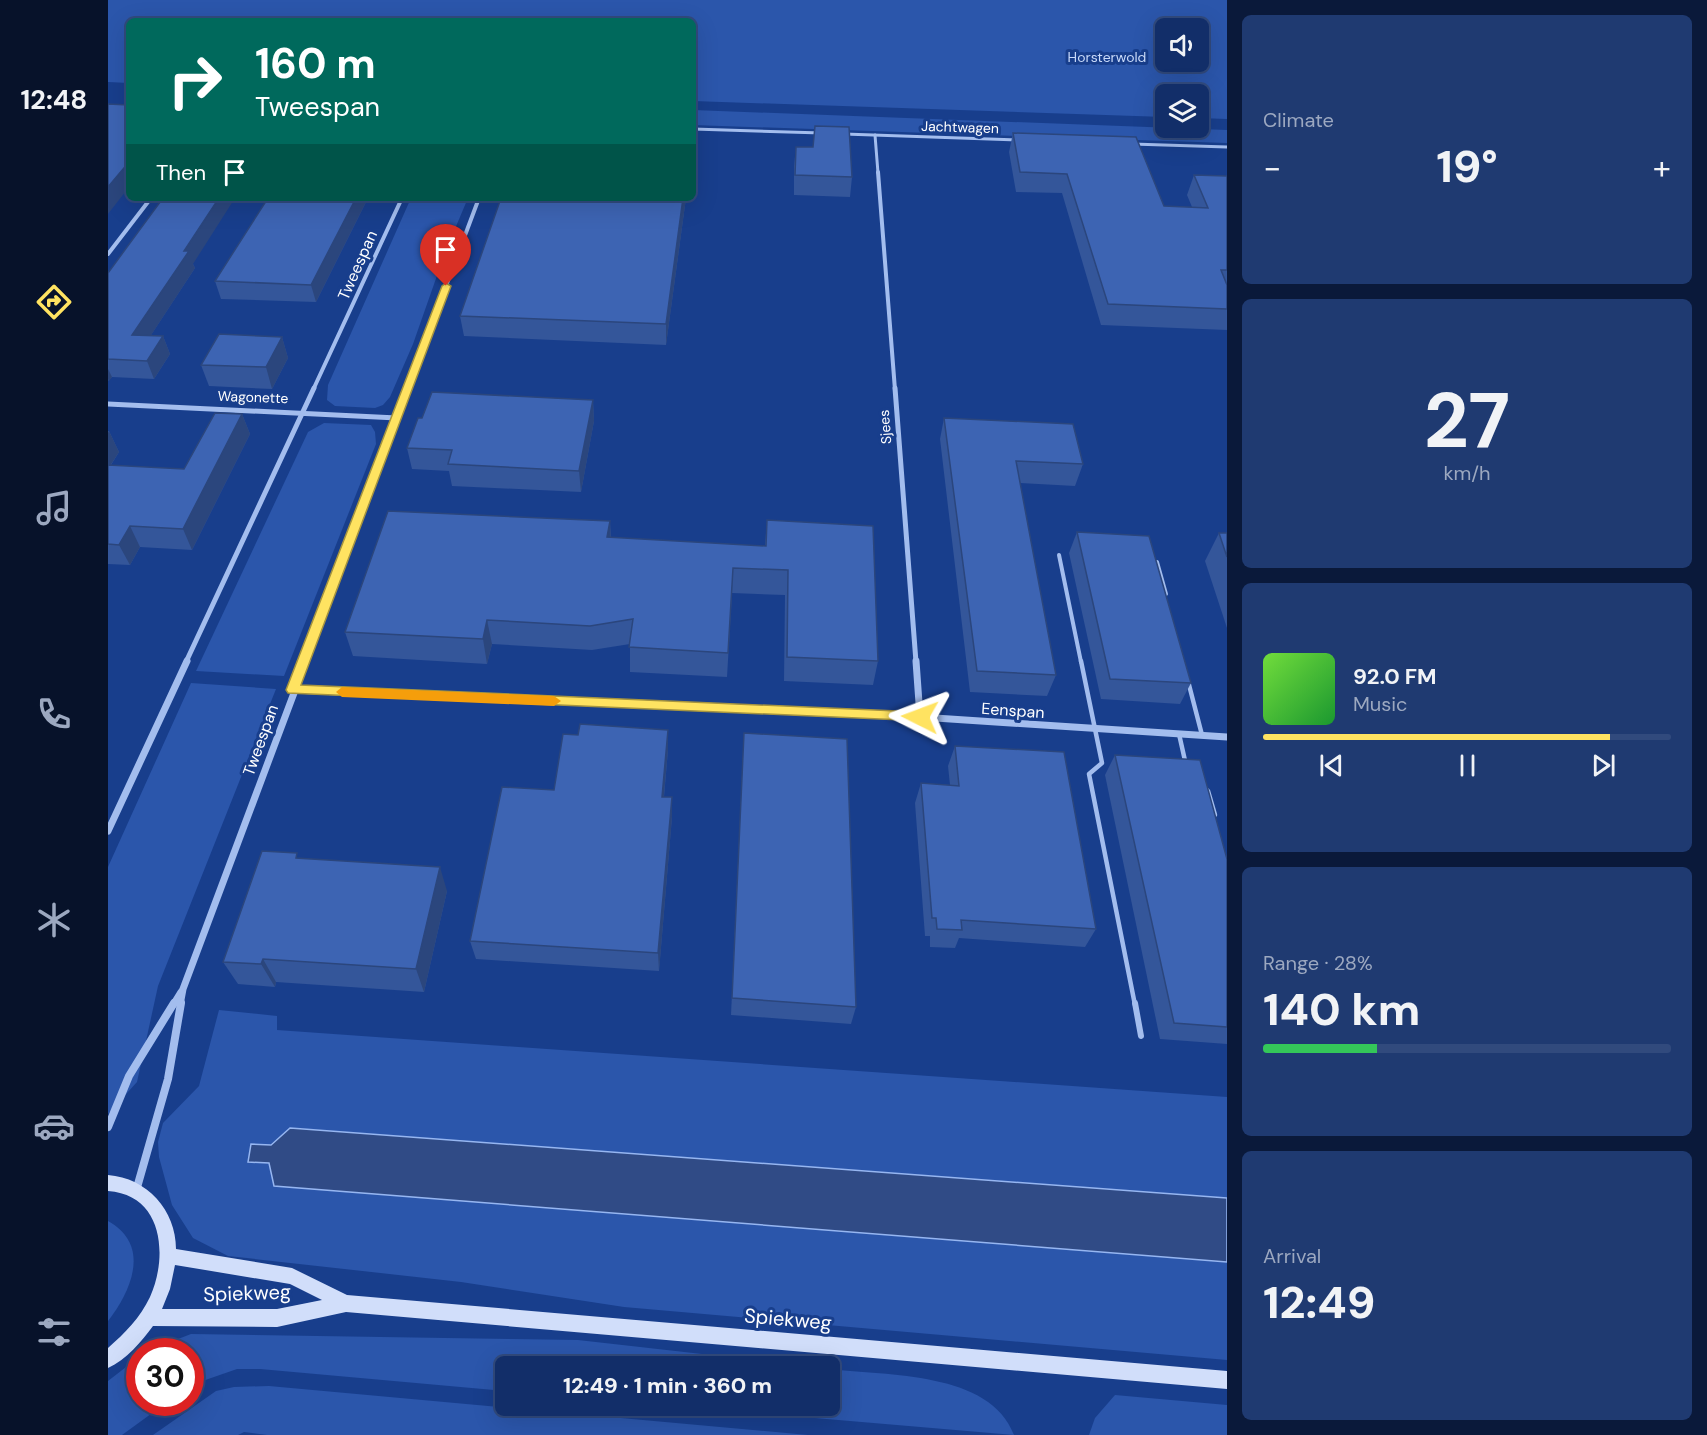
<!DOCTYPE html>
<meta charset="utf-8">
<style>
:root{--surface:#122e69;--page:#1f3a71;--text:#f1f3f6;--muted:#9ca8c0;--line:#314a7d;--accent:#ffe361}
body{margin:0;font-family:"DM Sans",sans-serif;background:var(--page);color:var(--text);height:100vh;display:flex;flex-direction:column;font-size:22px;white-space:nowrap}
*{box-sizing:border-box;margin:0}
p{font-size:20px;color:var(--muted)}
.icon{flex:none;width:33px;height:33px;fill:none;stroke:currentColor;stroke-width:2;stroke-linecap:round;stroke-linejoin:round}
.map{position:relative;flex:1;overflow:hidden}
.side{display:flex;flex-direction:column;gap:15px;padding:15px;background:#0a193a;width:480px}
.side>*{flex:none}
.banner{position:absolute;left:18px;top:18px;width:570px;height:183px;border-radius:9px;box-shadow:0 6px 24px #0002,0 0 0 2px var(--line);background:#00695c;color:#fff;overflow:hidden}
.fabs{position:absolute;left:1047px;top:18px;display:grid;gap:12px}
.fabs a{display:grid;place-items:center;width:54px;height:54px;border-radius:9px;background:var(--surface);box-shadow:0 6px 24px #0002,0 0 0 2px var(--line);font-size:30px}
.speed{position:absolute;left:18px;top:1338px;display:flex;gap:12px;font-size:30px;font-weight:700;text-align:center}
.speed>*{display:grid;place-content:center;width:78px;height:78px;border-radius:50%;background:var(--surface);box-shadow:0 6px 24px #0002,0 0 0 2px var(--line);line-height:1}
.speed .limit{border:9px solid #d22;background:#fff;color:#111}
.pin{position:absolute;display:grid;place-items:center;width:51px;height:51px;color:#fff;margin:-62px -26px;border-radius:50% 50% 50% 0;rotate:-45deg;box-shadow:0 0 6px #0007}
.pin .icon{rotate:45deg}
.me{position:absolute;width:66px;margin:-33px;rotate:273deg;stroke-linejoin:round;filter:drop-shadow(0 0 4px #0008)}
.turn{display:flex;align-items:center;gap:21px;height:126px;padding:0 30px;font-size:27px}
.turn .icon{width:78px;height:78px;stroke-width:2.5}
.turn b{display:block;font-size:42px;line-height:51px}
.then{display:flex;align-items:center;height:57px;padding:0 30px;background:#0003;gap:12px;font-size:22px}
.big{font-size:45px;font-weight:800;line-height:1.1}
.side .widget{flex:1;display:flex;flex-direction:column;justify-content:center;gap:9px;min-width:0;padding:0 21px;border-radius:9px;background:var(--page)}
.side .dial{align-items:center;gap:0}
.dial b{font-size:78px;line-height:1}
.song{display:flex;align-items:center;gap:18px}
.cover{width:72px;height:72px;border-radius:9px;background:linear-gradient(135deg,hsl(100 70% 55%),hsl(130 70% 35%))}
.played{height:6px;border-radius:3px;background:linear-gradient(90deg,var(--accent) 85%,var(--line) 85%)}
.keys{display:flex;justify-content:space-around;direction:ltr}
.heat{display:flex;justify-content:space-between;align-items:center;font-size:33px;direction:ltr}
.charge{height:9px;border-radius:4px;background:linear-gradient(90deg,#34c759 28%,var(--line) 0)}
.trip{position:absolute;left:387px;top:1356px;width:345px;height:60px;border-radius:9px;background:var(--surface);box-shadow:0 6px 24px #0002,0 0 0 2px var(--line);font-weight:800;line-height:60px;text-align:center}
main{display:flex;flex:1;min-height:0}
.tabs{display:flex;flex-direction:column;width:108px;justify-content:space-around;align-items:center;background:#07122a;color:var(--muted)}
.tabs .icon{width:42px;height:42px}
.tabs .current{color:var(--accent)}
.tabs b{font-size:27px;color:var(--text)}
.map>svg:first-child{display:block}
.green{fill:#2b56ab;fill-rule:evenodd}
.water{fill:#304b86;stroke:#96b6f1;stroke-width:1.5}
.lines{fill:none;stroke-linecap:round;stroke-linejoin:round}
.service-far2{stroke:#a3bdee;stroke-width:4}
.service-far1{stroke:#a3bdee;stroke-width:4.5}
.service{stroke:#a3bdee;stroke-width:6}
.minor-far4{stroke:#a3bdee;stroke-width:3}
.minor-far3{stroke:#a3bdee;stroke-width:4}
.minor-far2{stroke:#a3bdee;stroke-width:5}
.minor-far1{stroke:#a3bdee;stroke-width:7}
.minor{stroke:#a3bdee;stroke-width:8}
.secondary{fill:#d1defa;fill-rule:evenodd}
.wall{fill:#34569a}
.shaded-wall{fill:#2b467d}
.building{fill:#3d64b3;stroke:#2b467d;stroke-width:1.5}
.route{fill:#ffe361;stroke:#a6943f;stroke-width:1.5}
.slow{fill:#f59e0b}
.labels{text-anchor:middle;stroke-width:6;stroke-linejoin:round;paint-order:stroke}
.far-park-label{font-size:14px;fill:#c9dafa;stroke:#183e8c}
.far-street-label{font-size:14px;fill:#fff;stroke:#183e8c}
.street-label{font-size:16px;fill:#fff;stroke:#183e8c}
.near-street-label{font-size:20px;fill:#fff;stroke:#183e8c}
</style>
<main>
<nav class="tabs">
<b>12:48</b>
<svg class="icon current" aria-label="directions" viewBox="0 0 24 24"><path d="M12 3l9 9-9 9-9-9zM9 14v-3h6M13 9l2 2-2 2"/></svg>
<svg class="icon" aria-label="music" viewBox="0 0 24 24"><path d="M9 18V5l10-2v13"/><circle cx="6" cy="18" r="3"/><circle cx="16" cy="16" r="3"/></svg>
<svg class="icon" aria-label="phone" viewBox="0 0 24 24"><path d="M5 4h4l2 5-3 2q2 4 5 5l2-3 5 2v4C11 20 4 13 5 4z"/></svg>
<svg class="icon" aria-label="climate" viewBox="0 0 24 24"><path d="M12 3v18M4 7l16 10M4 17L20 7"/></svg>
<svg class="icon" aria-label="car" viewBox="0 0 24 24"><path d="M5 17H2v-5l4-1 3-4h7l3 4 3 1v5h-3M9 17h6M6 11h13"/><circle cx="7" cy="17" r="2"/><circle cx="17" cy="17" r="2"/></svg>
<svg class="icon" aria-label="filters" viewBox="0 0 24 24"><path d="M4 7h16M4 17h16"/><circle cx="9" cy="7" r="2"/><circle cx="15" cy="17" r="2"/></svg>
</nav>
<div class="map">
<svg width="1119" height="1435" viewBox="0 0 1119 1435">
<rect width="100%" height="100%" fill="#183e8c"/>
<g class="green">
<path d="M 0,0 L 1119,0 L 1119,119 L 1091,118 L 1090,94 L 1058,94 L 1057,117 L 585,101 L 585,21 L 21,21 L 21,83 L 0,82 ZM 1058,28 L 1090,28 L 1090,62 L 1058,62 Z"/>
<path d="M 585,110 L 1119,130 L 1119,143 L 585,125 Z"/>
<path d="M 303,198 L 360,198 L 338,250 L 305,344 L 282,397 L 275,405 L 267,408 L 227,406 L 219,400 L 220,385 Z"/>
<path d="M 216,423 L 263,425 L 267,432 L 268,444 L 176,676 L 88,671 L 200,432 Z"/>
<path d="M 83,683 L 168,689 L 50,986 L 29,1082 L 0,1114 L 0,867 Z"/>
<path d="M 111,1010 L 169,1016 L 169,1030 L 1119,1097 L 1119,1198 L 182,1128 L 141,1162 L 161,1162 L 167,1186 L 1119,1262 L 1119,1360 L 516,1307 L 353,1282 L 120,1256 L 85,1238 L 64,1205 L 51,1157 L 50,1142 L 55,1123 L 91,1086 Z"/>
<path d="M 0,1221 C 43,1245 24,1290 0,1321 Z"/>
<path d="M 83,1334 L 470,1340 L 701,1366 L 398,1366 L 397,1391 L 152,1369 L 129,1369 L 83,1385 L 82,1352 L 39,1351 Z"/>
<path d="M 31,1357 L 32,1402 L 58,1403 L 14,1435 L 0,1435 L 0,1381 Z"/>
<path d="M 722,1369 C 779,1376 882,1371 906,1435 L 565,1406 L 722,1406 Z"/>
<path d="M 161,1386 L 700,1435 L 159,1435 L 136,1432 L 130,1435 L 45,1435 L 108,1391 L 126,1387 Z"/>
<path d="M 1007,1395 L 1119,1405 L 1119,1435 L 981,1435 L 987,1418 Z"/>
</g>
<path class="water" d="M 182,1128 L 1119,1198 L 1119,1262 L 166,1186 L 161,1163 L 140,1162 L 143,1144 L 163,1145 Z"/>
<g class="lines">
<g class="service-far2">
<path d="M 951,555 L 973,662"/>
<path d="M 1049,562 L 1058,594"/>
</g>
<g class="service-far1">
<path d="M 973,661 L 994,763 L 981,774 L 1027,1005"/>
<path d="M 1080,681 L 1094,735"/>
<path d="M 1071,734 L 1078,765"/>
<path d="M 1096,787 L 1100,791 L 1107,815"/>
</g>
<path class="service" d="M 1027,1003 L 1033,1036"/>
<g class="minor-far4">
<path d="M 585,129 L 714,133"/>
<path d="M 736,134 L 912,140"/>
<path d="M 767,135 L 770,173"/>
<path d="M 1024,144 L 1119,147"/>
</g>
<g class="minor-far3">
<path d="M 770,172 L 787,390"/>
<path d="M 0,254 L 43,198"/>
<path d="M 205,390 L 294,198"/>
<path d="M 299,390 L 371,198"/>
</g>
<g class="minor-far2">
<path d="M 787,388 L 808,662"/>
<path d="M 0,404 L 289,418"/>
<path d="M 78,662 L 206,388"/>
<path d="M 197,662 L 300,388"/>
</g>
<g class="minor-far1">
<path d="M 808,661 L 812,717"/>
<path d="M 185,690 L 812,717 L 1119,737"/>
<path d="M 0,831 L 79,661"/>
<path d="M 65,1005 L 73,992"/>
<path d="M 72,1005 L 75,989 L 198,661"/>
</g>
<g class="minor">
<path d="M 0,1127 L 21,1076 L 66,1003"/>
<path d="M 28,1191 L 60,1079 L 73,1003"/>
</g>
<path class="secondary" d="M 0,1175 C 39,1178 68,1210 68,1249 L 184,1268 L 239,1295 L 1119,1371 L 1119,1389 L 238,1312 L 169,1327 L 45,1326 C 34,1341 18,1360 0,1368 L 0,1348 C 17,1333 32,1318 42,1297 C 60,1257 56,1195 0,1191 ZM 67,1265 L 182,1284 L 214,1300 L 169,1309 L 54,1309 L 62,1289 Z"/>
</g>
<g class="wall">
<path d="M 707,126 L 744,177 L 742,197 L 686,195 L 686,166 L 688,147 L 705,147 Z"/>
<path d="M 905,133 L 1056,206 L 1084,207 L 1079,195 L 1086,175 L 1119,176 L 1119,330 L 993,325 L 954,193 L 908,192 L 901,152 Z"/>
<path d="M 260,198 L 208,302 L 113,299 L 107,281 Z"/>
<path d="M 393,198 L 578,198 L 558,345 L 356,336 L 352,316 Z"/>
<path d="M 85,264 L 87,268 L 43,335 L 55,336 L 62,354 L 46,379 L 4,377 L 0,381 L 0,273 Z"/>
<path d="M 174,337 L 180,358 L 164,389 L 101,386 L 93,365 Z"/>
<path d="M 485,400 L 486,421 L 473,492 L 344,486 L 341,471 L 304,469 L 299,448 L 314,418 Z"/>
<path d="M 134,414 L 142,434 L 84,550 L 32,547 L 22,565 L 0,564 L 0,431 L 1,431 L 11,452 L 3,465 L 76,469 Z"/>
<path d="M 836,418 L 975,464 L 967,486 L 912,483 L 948,675 L 939,696 L 862,692 L 832,439 Z"/>
<path d="M 659,520 L 770,661 L 765,685 L 676,681 L 677,595 L 624,593 L 619,677 L 522,672 L 522,644 L 484,650 L 384,644 L 379,664 L 245,656 L 237,632 L 502,521 L 503,538 L 657,546 Z"/>
<path d="M 969,532 L 1083,683 L 1072,704 L 993,699 L 961,553 Z"/>
<path d="M 1111,533 L 1119,533 L 1119,628 L 1097,561 Z"/>
<path d="M 560,730 L 560,750 L 556,797 L 564,797 L 564,817 L 551,971 L 368,959 L 362,941 L 446,790 L 470,735 Z"/>
<path d="M 636,733 L 748,1007 L 743,1024 L 623,1015 L 635,753 Z"/>
<path d="M 847,746 L 988,929 L 977,947 L 851,938 L 847,948 L 822,947 L 822,936 L 817,936 L 807,803 L 813,783 L 842,785 L 840,766 Z"/>
<path d="M 1007,755 L 1119,859 L 1119,1044 L 1052,1039 L 997,775 Z"/>
<path d="M 191,858 L 339,891 L 316,992 L 168,982 L 167,987 L 130,984 L 115,962 Z"/>
</g>
<g class="shaded-wall">
<path d="M 21,162 L 21,187 L 0,214 L 0,187 Z"/>
<path d="M 111,198 L 127,198 L 85,264 L 87,268 L 32,352 L 24,335 L 76,251 Z"/>
<path d="M 248,198 L 260,198 L 208,302 L 203,285 Z"/>
<path d="M 575,198 L 578,198 L 558,345 L 558,324 Z"/>
<path d="M 55,336 L 62,354 L 46,379 L 39,361 Z"/>
<path d="M 174,337 L 180,358 L 164,389 L 158,367 Z"/>
<path d="M 0,369 L 4,377 L 1,381 L 0,379 Z"/>
<path d="M 485,400 L 486,421 L 473,492 L 471,471 Z"/>
<path d="M 134,414 L 142,434 L 84,550 L 75,529 Z"/>
<path d="M 1,431 L 11,452 L 0,469 L 0,433 Z"/>
<path d="M 502,521 L 503,546 L 499,537 Z"/>
<path d="M 22,526 L 32,547 L 22,565 L 11,545 Z"/>
<path d="M 379,620 L 384,644 L 379,664 L 375,639 Z"/>
<path d="M 560,730 L 560,750 L 554,816 L 554,797 Z"/>
<path d="M 564,797 L 564,817 L 551,971 L 550,953 Z"/>
<path d="M 332,867 L 339,891 L 316,992 L 308,969 Z"/>
<path d="M 155,959 L 168,982 L 167,987 L 153,964 Z"/>
</g>
<g class="building">
<path d="M 0,104 L 21,105 L 21,162 L 0,187 Z"/>
<path d="M 707,126 L 741,127 L 744,177 L 687,175 L 688,147 L 705,147 Z"/>
<path d="M 905,133 L 1028,137 L 1056,206 L 1100,208 L 1086,175 L 1119,176 L 1119,270 L 1113,270 L 1119,285 L 1119,309 L 1000,304 L 959,174 L 912,172 Z"/>
<path d="M 55,198 L 111,198 L 76,251 L 81,251 L 24,335 L 55,336 L 39,361 L 0,359 L 0,273 Z"/>
<path d="M 160,198 L 248,198 L 203,285 L 107,281 Z"/>
<path d="M 393,198 L 575,198 L 558,324 L 352,316 Z"/>
<path d="M 111,334 L 174,337 L 158,367 L 93,365 Z"/>
<path d="M 324,392 L 485,400 L 471,471 L 340,464 L 344,450 L 299,448 L 310,418 L 314,418 Z"/>
<path d="M 107,413 L 134,414 L 75,529 L 22,526 L 11,545 L 0,544 L 0,465 L 76,469 Z"/>
<path d="M 836,418 L 965,424 L 975,464 L 908,461 L 948,675 L 869,671 Z"/>
<path d="M 280,511 L 502,521 L 499,537 L 658,546 L 659,520 L 765,526 L 770,661 L 679,657 L 680,570 L 625,568 L 620,653 L 521,647 L 525,619 L 482,626 L 379,620 L 375,639 L 237,632 Z"/>
<path d="M 969,532 L 1041,536 L 1083,683 L 1002,679 Z"/>
<path d="M 1111,533 L 1119,533 L 1119,557 Z"/>
<path d="M 472,724 L 560,730 L 554,797 L 564,797 L 550,953 L 362,941 L 394,787 L 446,790 L 455,734 L 470,735 Z"/>
<path d="M 636,733 L 739,739 L 748,1007 L 624,998 Z"/>
<path d="M 847,746 L 956,752 L 988,929 L 853,920 L 854,930 L 829,929 L 828,918 L 824,918 L 813,783 L 851,786 Z"/>
<path d="M 1007,755 L 1092,760 L 1119,859 L 1119,1027 L 1066,1023 Z"/>
<path d="M 154,851 L 189,853 L 188,858 L 332,867 L 308,969 L 155,959 L 153,964 L 115,962 Z"/>
</g>
<path class="route" d="M 338,283 L 343,286 L 193,685 L 812,712 L 819,717 L 817,721 L 180,693 L 178,690 L 334,286 Z"/>
<path class="slow" d="M 234,687 L 446,696 L 453,701 L 446,706 L 234,697 L 228,692 Z"/>
<g class="labels">
<g class="far-park-label">
<text x="999" y="62">Horsterwold</text>
</g>
<g class="far-street-label">
<text transform="translate(852 127) rotate(2)" y="5">Jachtwagen</text>
<text transform="translate(145 397) rotate(2)" y="5">Wagonette</text>
<text transform="translate(777 427) rotate(-94)" y="5">Sjees</text>
</g>
<g class="street-label">
<text transform="translate(249 265) rotate(-66)" y="6">Tweespan</text>
<text transform="translate(905 710) rotate(4)" y="6">Eenspan</text>
<text transform="translate(152 740) rotate(-70)" y="6">Tweespan</text>
</g>
<g class="near-street-label">
<text transform="translate(139 1293) rotate(-2)" y="7">Spiekweg</text>
<text transform="translate(680 1319) rotate(5)" y="7">Spiekweg</text>
</g>
</g>
</svg>
<div class="fabs">
<a><svg class="icon" aria-label="sound" viewBox="0 0 24 24"><path d="M4 9h4l5-4v14l-5-4H4zM17 9q2 3 0 6"/></svg></a>
<a><svg class="icon" aria-label="layers" viewBox="0 0 24 24"><path d="M12 4l9 5-9 5-9-5zM3 14l9 5 9-5"/></svg></a>
</div>
<div class="speed"><div class="limit">30</div></div>
<div class="pin" style="left:338px;top:286px;background:#d93025"><svg class="icon" aria-label="arrive" viewBox="0 0 24 24"><path d="M6 21V4h12l-3 4 3 4H6"/></svg></div>
<svg class="me" style="left:812px;top:717px" viewBox="-20 -20 40 40"><path d="M0-17L14 15 0 8-14 15z" fill="#ffe361" stroke="#fff" stroke-width="4"/></svg>
<div class="trip">12:49 · 1 min · 360 m</div>
<div class="banner">
<div class="turn"><svg class="icon" aria-label="right" viewBox="0 0 24 24"><path d="M7 20v-9h11M14 6l5 5-5 5"/></svg><div><b>160 m</b>Tweespan</div></div>
<div class="then">Then<svg class="icon" aria-label="arrive" viewBox="0 0 24 24"><path d="M6 21V4h12l-3 4 3 4H6"/></svg></div>
</div>
</div>
<section class="side">
<div class="widget"><p>Climate</p>
<div class="heat"><a>−</a><b class="big">19°</b><a>+</a></div>
</div>
<div class="widget dial"><b>27</b><p>km/h</p></div>
<div class="widget">
<div class="song"><i class="cover"></i><div><b>92.0 FM</b><p>Music</p></div></div>
<div class="played"></div>
<div class="keys"><svg class="icon" aria-label="previous" viewBox="0 0 24 24"><path d="M18 5L8 12l10 7zM5 5v14"/></svg><svg class="icon" aria-label="pause" viewBox="0 0 24 24"><path d="M8 5v14M16 5v14"/></svg><svg class="icon" aria-label="next" viewBox="0 0 24 24"><path d="M6 5l10 7-10 7zM19 5v14"/></svg></div>
</div>
<div class="widget"><p>Range · 28%</p><b class="big">140 km</b><div class="charge"></div></div>
<div class="widget"><p>Arrival</p><b class="big">12:49</b></div>
</section>
</main>
